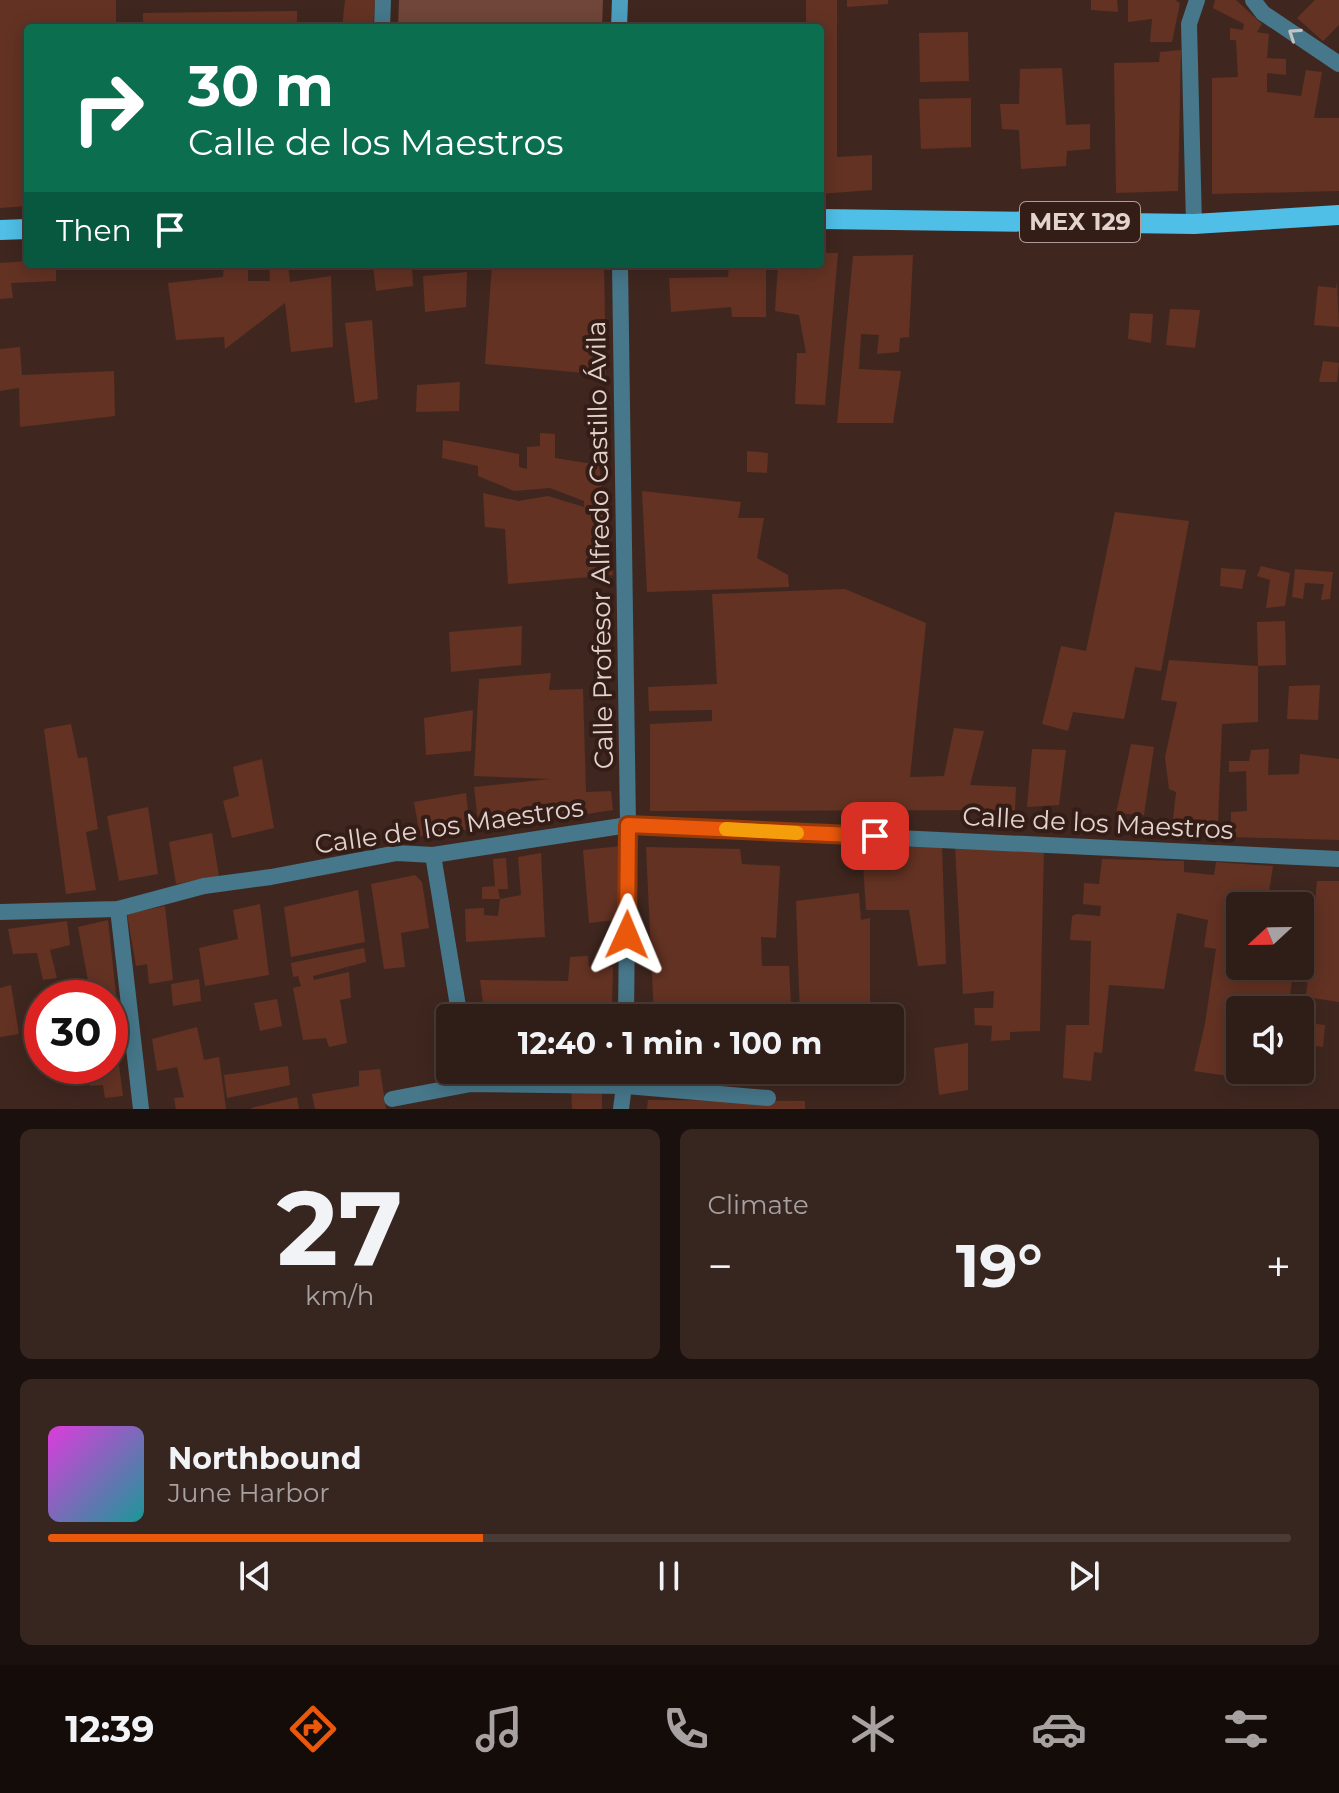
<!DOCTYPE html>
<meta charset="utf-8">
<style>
:root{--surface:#2f1d17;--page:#372620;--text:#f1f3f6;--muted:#a7a2a1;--line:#4a3b36;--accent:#ea580c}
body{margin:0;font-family:Montserrat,sans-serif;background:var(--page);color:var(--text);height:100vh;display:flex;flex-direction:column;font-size:30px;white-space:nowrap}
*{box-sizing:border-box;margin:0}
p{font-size:26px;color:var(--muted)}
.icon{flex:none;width:44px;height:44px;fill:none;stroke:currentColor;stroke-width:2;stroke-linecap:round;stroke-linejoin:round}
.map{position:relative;height:1109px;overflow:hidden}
.panel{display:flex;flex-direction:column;gap:20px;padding:20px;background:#1a100d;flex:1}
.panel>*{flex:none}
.guide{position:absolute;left:24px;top:24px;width:800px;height:244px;border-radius:8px;box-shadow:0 4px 20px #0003,0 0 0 2px var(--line);background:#0b6e4f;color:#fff;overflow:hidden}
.needle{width:52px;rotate:248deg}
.fabs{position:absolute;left:1226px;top:892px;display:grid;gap:16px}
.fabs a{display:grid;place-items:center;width:88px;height:88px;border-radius:8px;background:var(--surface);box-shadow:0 4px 20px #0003,0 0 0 2px var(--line);font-size:40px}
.speed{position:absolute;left:24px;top:980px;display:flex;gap:16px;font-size:40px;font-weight:700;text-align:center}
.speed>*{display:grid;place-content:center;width:104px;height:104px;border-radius:50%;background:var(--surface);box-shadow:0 4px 20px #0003,0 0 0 2px var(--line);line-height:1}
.speed .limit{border:12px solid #d22;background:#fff;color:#111}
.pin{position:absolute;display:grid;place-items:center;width:68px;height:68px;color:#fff;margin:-34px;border-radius:16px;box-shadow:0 4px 12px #0006}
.me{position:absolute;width:88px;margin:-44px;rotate:1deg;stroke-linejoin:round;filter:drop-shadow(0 0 6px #0008)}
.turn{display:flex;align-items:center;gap:28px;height:168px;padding:0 32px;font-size:36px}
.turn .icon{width:104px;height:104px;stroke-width:2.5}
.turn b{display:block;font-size:56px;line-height:68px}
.then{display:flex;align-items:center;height:76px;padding:0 32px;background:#0003;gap:16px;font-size:30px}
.big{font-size:60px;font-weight:700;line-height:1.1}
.panel .tile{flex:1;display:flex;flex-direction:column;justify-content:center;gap:12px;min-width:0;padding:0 28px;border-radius:12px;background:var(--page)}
.panel .dial{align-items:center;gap:0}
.dial b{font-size:104px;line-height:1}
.song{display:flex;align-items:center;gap:24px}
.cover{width:96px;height:96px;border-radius:12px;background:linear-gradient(135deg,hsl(300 70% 55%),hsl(180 70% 35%))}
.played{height:8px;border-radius:4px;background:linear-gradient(90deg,var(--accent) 35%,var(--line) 35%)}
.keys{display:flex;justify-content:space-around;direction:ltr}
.heat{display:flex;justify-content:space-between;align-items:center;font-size:44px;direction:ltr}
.panel .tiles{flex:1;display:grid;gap:20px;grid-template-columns:1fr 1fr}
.tile:last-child{grid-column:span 2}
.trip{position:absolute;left:436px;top:1004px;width:468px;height:80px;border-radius:8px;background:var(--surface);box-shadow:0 4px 20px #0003,0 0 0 2px var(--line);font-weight:700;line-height:80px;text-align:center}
.menu{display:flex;height:128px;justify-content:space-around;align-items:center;background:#130c09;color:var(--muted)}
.menu .icon{width:56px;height:56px}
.menu .selected{color:var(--accent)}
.menu b{font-size:36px;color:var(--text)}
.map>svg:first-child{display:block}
.green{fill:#6f4639}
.building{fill:#633223}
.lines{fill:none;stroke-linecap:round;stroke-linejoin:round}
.minor{stroke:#46778a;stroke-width:16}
.secondary{stroke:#4d9fbe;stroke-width:16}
.primary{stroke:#4fbfe7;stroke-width:20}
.oneway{stroke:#c4c1c0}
.route-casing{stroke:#983908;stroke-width:20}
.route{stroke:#ea580c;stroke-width:14}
.slow{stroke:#f59e0b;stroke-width:14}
.labels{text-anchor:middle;stroke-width:8;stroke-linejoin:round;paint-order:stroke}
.shield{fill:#341d16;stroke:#ae9c97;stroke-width:2}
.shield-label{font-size:24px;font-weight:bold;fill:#e3d3ce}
.street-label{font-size:26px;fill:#e3d3ce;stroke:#341d16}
</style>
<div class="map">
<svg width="1339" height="1109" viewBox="0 0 1339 1109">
<rect width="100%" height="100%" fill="#3f271f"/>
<path class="green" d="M 399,0 L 603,0 L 602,28 L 398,28 Z"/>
<g class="building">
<path d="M 0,0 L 116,0 L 116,28 L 28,28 L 28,206 L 0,208 Z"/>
<path d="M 345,0 L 375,0 L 373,28 L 342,28 Z"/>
<path d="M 806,0 L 837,0 L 837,157 L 872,155 L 872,190 L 820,194 L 820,28 L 806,28 Z"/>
<path d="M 847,0 L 888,0 L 888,4 L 847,7 Z"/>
<path d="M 1091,0 L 1117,0 L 1118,12 L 1091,10 Z"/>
<path d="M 1128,0 L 1175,0 L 1180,3 L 1172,42 L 1150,42 L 1152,19 L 1128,22 Z"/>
<path d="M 1215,0 L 1236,0 L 1262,24 L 1257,32 L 1269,34 L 1267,58 L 1286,59 L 1286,75 L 1267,73 L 1267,92 L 1301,96 L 1306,70 L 1322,72 L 1314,118 L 1339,118 L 1339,191 L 1212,194 L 1212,78 L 1238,77 L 1236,40 L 1230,40 L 1230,28 L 1243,30 L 1244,24 L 1213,8 Z"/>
<path d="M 1315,0 L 1339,0 L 1339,25 L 1323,41 L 1297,18 Z"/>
<path d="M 297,11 L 297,28 L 143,28 L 143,13 Z"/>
<path d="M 968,32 L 969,81 L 920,82 L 919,33 Z"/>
<path d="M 1181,50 L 1178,191 L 1116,193 L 1114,63 L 1159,62 L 1160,52 Z"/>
<path d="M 1062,68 L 1066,125 L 1090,124 L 1090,149 L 1067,151 L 1066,166 L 1021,169 L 1019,130 L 1002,129 L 1000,104 L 1019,104 L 1020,69 Z"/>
<path d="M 971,98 L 971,147 L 921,149 L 919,99 Z"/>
<path d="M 820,253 L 838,253 L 825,405 L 795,404 L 797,353 L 806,353 L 799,315 L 775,311 L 778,264 L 820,264 Z"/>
<path d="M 913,255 L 909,337 L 900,338 L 899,352 L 877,354 L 879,335 L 861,334 L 859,369 L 901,371 L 893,423 L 837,423 L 853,256 Z"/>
<path d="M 28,261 L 28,264 L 56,264 L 56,281 L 11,283 L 13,298 L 0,299 L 0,263 Z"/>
<path d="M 224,264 L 248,264 L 248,281 L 270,281 L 269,264 L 288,264 L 290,282 L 331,276 L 333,347 L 291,352 L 285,303 L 225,349 L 224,337 L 176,340 L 168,283 L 223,277 Z"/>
<path d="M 412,264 L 413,286 L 376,291 L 373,266 Z"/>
<path d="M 492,264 L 604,264 L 606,375 L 485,364 Z"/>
<path d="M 729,264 L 766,264 L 766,317 L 732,317 L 731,307 L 671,312 L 669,278 L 728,277 Z"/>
<path d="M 467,272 L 466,307 L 425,312 L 423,276 Z"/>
<path d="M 1337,282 L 1339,327 L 1314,325 L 1318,286 L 1336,288 Z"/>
<path d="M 1170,309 L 1200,310 L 1195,348 L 1166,345 Z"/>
<path d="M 1130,313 L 1153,314 L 1151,343 L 1128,339 Z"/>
<path d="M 372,320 L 378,399 L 355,403 L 345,323 Z"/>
<path d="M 20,347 L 22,375 L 114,371 L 115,416 L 20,427 L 19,388 L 0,391 L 0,349 Z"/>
<path d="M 1323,361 L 1339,363 L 1337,382 L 1319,382 Z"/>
<path d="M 460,382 L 459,411 L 416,412 L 417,385 Z"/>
<path d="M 540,433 L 555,434 L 555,458 L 599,465 L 613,575 L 508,584 L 505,529 L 485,527 L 483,493 L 518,501 L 548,496 L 584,507 L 584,501 L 550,488 L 514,491 L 478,476 L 478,466 L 442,458 L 443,440 L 519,454 L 519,467 L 527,469 L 527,447 L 540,446 Z"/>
<path d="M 747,451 L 768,453 L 767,473 L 747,472 Z"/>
<path d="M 642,491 L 741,502 L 738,518 L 764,518 L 757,558 L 788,575 L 789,587 L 647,592 Z"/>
<path d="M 1115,512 L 1189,521 L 1161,671 L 1135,667 L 1124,719 L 1073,712 L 1068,731 L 1042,724 L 1061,646 L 1086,651 Z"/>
<path d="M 1261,566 L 1290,573 L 1285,606 L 1266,608 L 1270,580 L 1257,576 Z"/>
<path d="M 1221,568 L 1246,570 L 1242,589 L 1220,586 Z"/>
<path d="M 1295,569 L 1333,572 L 1330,599 L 1321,600 L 1324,584 L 1305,583 L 1303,599 L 1292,597 Z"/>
<path d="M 845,589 L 926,623 L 910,777 L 944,776 L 954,728 L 984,731 L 970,785 L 1016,787 L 1015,810 L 650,811 L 650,724 L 712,721 L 712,710 L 649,711 L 648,687 L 717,684 L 712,594 Z"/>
<path d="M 1285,621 L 1286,665 L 1258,666 L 1257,622 Z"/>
<path d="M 522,626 L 521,665 L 451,672 L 449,632 Z"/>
<path d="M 1169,660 L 1258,666 L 1258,722 L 1222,724 L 1218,823 L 1173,819 L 1176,792 L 1169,789 L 1165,757 L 1177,702 L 1161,700 Z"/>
<path d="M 551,673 L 549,690 L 583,689 L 586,792 L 611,791 L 613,810 L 479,830 L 474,787 L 550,779 L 474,776 L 479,679 Z"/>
<path d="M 1320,685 L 1318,720 L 1287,719 L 1289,686 Z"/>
<path d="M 473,710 L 471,751 L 426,755 L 424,718 Z"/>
<path d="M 71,724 L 78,758 L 87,757 L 98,829 L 86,832 L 96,890 L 66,894 L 44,729 Z"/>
<path d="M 1131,744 L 1154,747 L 1144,815 L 1116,813 Z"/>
<path d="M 1032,749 L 1066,750 L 1059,805 L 1027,807 Z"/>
<path d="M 1269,749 L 1268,775 L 1299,774 L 1300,754 L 1339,759 L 1339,840 L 1231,837 L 1231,812 L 1247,811 L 1246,771 L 1229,772 L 1229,761 L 1249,761 L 1251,750 Z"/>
<path d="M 262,759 L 274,828 L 232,838 L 223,801 L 239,796 L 233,767 Z"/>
<path d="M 466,793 L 470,829 L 420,836 L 414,802 Z"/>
<path d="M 148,807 L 158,874 L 119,881 L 107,816 Z"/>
<path d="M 212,833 L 219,876 L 176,884 L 169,842 Z"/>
<path d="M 942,845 L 946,964 L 918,966 L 909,910 L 866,910 L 862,849 Z"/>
<path d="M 621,846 L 626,919 L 589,923 L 583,850 Z"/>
<path d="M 955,846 L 1044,846 L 1040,1031 L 1010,1032 L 1010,1040 L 991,1041 L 992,1026 L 975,1025 L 974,1008 L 993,1008 L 994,991 L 963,994 Z"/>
<path d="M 646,847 L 740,849 L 742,864 L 780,866 L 776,938 L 761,937 L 762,966 L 789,966 L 791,1004 L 744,1004 L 743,1018 L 654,1018 Z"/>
<path d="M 541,853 L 545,937 L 466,942 L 465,909 L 484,908 L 484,915 L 498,916 L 500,899 L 521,895 L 518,857 Z"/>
<path d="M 506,858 L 508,889 L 498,889 L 500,899 L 482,899 L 482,887 L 495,886 L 493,859 Z"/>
<path d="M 1102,859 L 1184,861 L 1184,872 L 1214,875 L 1216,862 L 1273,866 L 1268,898 L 1304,902 L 1302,916 L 1300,906 L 1240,906 L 1240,966 L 1294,966 L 1288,1010 L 1240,1010 L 1240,1070 L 1263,1070 L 1262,1081 L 1194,1071 L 1205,1024 L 1216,949 L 1204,947 L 1208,920 L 1177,913 L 1164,989 L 1109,985 L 1102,1053 L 1094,1052 L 1091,1081 L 1063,1078 L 1066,1025 L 1089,1025 L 1091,941 L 1070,940 L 1072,916 L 1077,914 L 1100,916 L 1101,906 L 1083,904 L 1084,883 L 1099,884 Z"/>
<path d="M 415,875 L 422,882 L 429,928 L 401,933 L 405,967 L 384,969 L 371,884 Z"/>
<path d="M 1317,881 L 1339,881 L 1339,1002 L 1306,997 Z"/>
<path d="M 358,890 L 365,942 L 291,957 L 284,907 Z"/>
<path d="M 859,893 L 861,920 L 870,918 L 870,1018 L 800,1018 L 796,901 Z"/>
<path d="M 260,904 L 269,975 L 205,986 L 199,948 L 238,939 L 233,910 Z"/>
<path d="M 165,906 L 173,980 L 149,984 L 147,964 L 136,966 L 127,914 Z"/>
<path d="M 108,920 L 119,1022 L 114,1025 L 123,1096 L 105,1098 L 103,1085 L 90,1086 L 85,1068 L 110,1066 L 110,998 L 76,998 L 74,984 L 88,981 L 78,927 Z"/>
<path d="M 67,921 L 70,945 L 50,950 L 57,978 L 43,980 L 37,953 L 13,954 L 8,929 Z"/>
<path d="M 364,948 L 366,962 L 313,976 L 314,980 L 349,972 L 351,998 L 340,1000 L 347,1043 L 329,1047 L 326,1038 L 303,1040 L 293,988 L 301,986 L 298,976 L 293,977 L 291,963 Z"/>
<path d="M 588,956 L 589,967 L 613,967 L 612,1006 L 515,1004 L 517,1018 L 485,1018 L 480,980 L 568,981 L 570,957 Z"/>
<path d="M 199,979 L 201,1001 L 173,1006 L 171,984 Z"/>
<path d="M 11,985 L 19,1034 L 0,1037 L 0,988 Z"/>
<path d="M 277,999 L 282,1026 L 260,1031 L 254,1003 Z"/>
<path d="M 1300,1022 L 1325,1025 L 1323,1047 L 1300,1044 Z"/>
<path d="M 197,1027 L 204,1060 L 219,1057 L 226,1109 L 176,1109 L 174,1098 L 184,1097 L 177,1067 L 157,1071 L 152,1039 Z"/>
<path d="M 968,1043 L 968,1090 L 939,1095 L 934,1048 Z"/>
<path d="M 288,1066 L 290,1085 L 227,1098 L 224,1075 Z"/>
<path d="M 380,1069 L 386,1109 L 315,1109 L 312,1094 L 359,1086 L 359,1071 Z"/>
<path d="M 652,1070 L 699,1070 L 699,1078 L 652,1079 Z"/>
<path d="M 763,1070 L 794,1070 L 794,1076 L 763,1075 Z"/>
<path d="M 801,1070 L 870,1070 L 870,1077 L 802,1083 Z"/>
<path d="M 571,1089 L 602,1090 L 602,1109 L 572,1109 Z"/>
<path d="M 297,1097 L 299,1109 L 251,1109 L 251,1108 Z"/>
<path d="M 648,1100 L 805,1101 L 805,1109 L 647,1109 Z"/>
</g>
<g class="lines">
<g class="minor">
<path d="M 1253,0 L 1263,13 L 1339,64"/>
<path d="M 382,28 L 383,0"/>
<path d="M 1194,224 L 1189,24 L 1197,0"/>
<path d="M 620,264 L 628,825 L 626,1018"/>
<path d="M 433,855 L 460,1018"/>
<path d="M 118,909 L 141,1109"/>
<path d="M 0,912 L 118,909 L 204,886 L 271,877 L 397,853 L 433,855 L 628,825 L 1339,859"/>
<path d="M 392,1099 L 471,1084 L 626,1086 L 768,1098"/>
<path d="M 621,1109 L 626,1070"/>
</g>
<path class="secondary" d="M 619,28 L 620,0"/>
<g class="primary">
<path d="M 820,219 L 1194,224 L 1339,215"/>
<path d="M 0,230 L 28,229"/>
</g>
</g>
<defs><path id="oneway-chevron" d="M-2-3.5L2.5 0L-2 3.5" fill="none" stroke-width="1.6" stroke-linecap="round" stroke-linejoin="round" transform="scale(2)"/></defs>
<use class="oneway" href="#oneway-chevron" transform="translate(1294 34) rotate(-146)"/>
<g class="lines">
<defs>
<path id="route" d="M 627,935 L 628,825 L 875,836"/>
</defs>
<use href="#route" class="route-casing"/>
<use href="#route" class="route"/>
<path class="slow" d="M 726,829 L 797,833"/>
</g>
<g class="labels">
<rect class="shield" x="1020" y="202" width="120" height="40" rx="6"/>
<g class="shield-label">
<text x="1080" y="230">MEX 129</text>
</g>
<g class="street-label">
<text transform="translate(600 545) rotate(-91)" y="9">Calle Profesor Alfredo Castillo Ávila</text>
<text transform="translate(1098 823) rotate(3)" y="9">Calle de los Maestros</text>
<text transform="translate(449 826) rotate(-8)" y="9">Calle de los Maestros</text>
</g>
</g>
</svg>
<div class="fabs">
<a><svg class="needle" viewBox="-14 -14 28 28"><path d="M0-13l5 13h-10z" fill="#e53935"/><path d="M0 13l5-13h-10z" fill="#a7a2a1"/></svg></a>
<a><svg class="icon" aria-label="sound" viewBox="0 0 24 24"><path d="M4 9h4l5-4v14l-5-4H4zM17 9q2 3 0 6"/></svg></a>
</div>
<div class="speed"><div class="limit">30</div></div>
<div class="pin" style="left:875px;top:836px;background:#d93025"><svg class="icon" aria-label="arrive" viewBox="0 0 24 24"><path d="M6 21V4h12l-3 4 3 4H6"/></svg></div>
<svg class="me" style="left:627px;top:935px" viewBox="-20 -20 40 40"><path d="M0-17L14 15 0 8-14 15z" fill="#ea580c" stroke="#fff" stroke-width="4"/></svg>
<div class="trip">12:40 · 1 min · 100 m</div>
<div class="guide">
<div class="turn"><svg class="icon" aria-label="right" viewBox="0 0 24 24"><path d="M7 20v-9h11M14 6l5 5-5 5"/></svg><div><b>30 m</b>Calle de los Maestros</div></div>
<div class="then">Then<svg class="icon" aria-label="arrive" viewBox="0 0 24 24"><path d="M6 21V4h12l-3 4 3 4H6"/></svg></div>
</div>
</div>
<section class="panel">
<div class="tiles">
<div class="tile dial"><b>27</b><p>km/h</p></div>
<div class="tile"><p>Climate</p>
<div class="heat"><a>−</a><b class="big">19°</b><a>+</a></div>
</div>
<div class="tile">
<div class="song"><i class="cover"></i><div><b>Northbound</b><p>June Harbor</p></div></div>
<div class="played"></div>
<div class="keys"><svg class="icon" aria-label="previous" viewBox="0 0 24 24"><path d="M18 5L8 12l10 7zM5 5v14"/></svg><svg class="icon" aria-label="pause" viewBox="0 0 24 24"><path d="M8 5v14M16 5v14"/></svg><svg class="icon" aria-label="next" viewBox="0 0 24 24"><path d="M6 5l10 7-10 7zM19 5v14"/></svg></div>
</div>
</div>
</section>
<nav class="menu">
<b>12:39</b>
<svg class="icon selected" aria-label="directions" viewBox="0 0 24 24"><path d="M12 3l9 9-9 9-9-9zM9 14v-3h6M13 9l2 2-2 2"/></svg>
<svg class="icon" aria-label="music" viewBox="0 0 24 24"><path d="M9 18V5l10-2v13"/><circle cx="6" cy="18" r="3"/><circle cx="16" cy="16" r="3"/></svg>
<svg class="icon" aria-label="phone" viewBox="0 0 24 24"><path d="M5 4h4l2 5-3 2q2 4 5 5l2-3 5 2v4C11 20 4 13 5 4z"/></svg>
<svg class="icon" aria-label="climate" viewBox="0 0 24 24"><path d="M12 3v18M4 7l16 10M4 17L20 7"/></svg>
<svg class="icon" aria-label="car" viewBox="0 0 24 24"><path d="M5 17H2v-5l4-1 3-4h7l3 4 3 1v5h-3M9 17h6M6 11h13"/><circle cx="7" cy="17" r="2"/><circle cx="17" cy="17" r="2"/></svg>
<svg class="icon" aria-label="filters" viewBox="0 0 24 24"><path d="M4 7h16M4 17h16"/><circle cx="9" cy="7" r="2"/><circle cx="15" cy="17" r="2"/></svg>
</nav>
